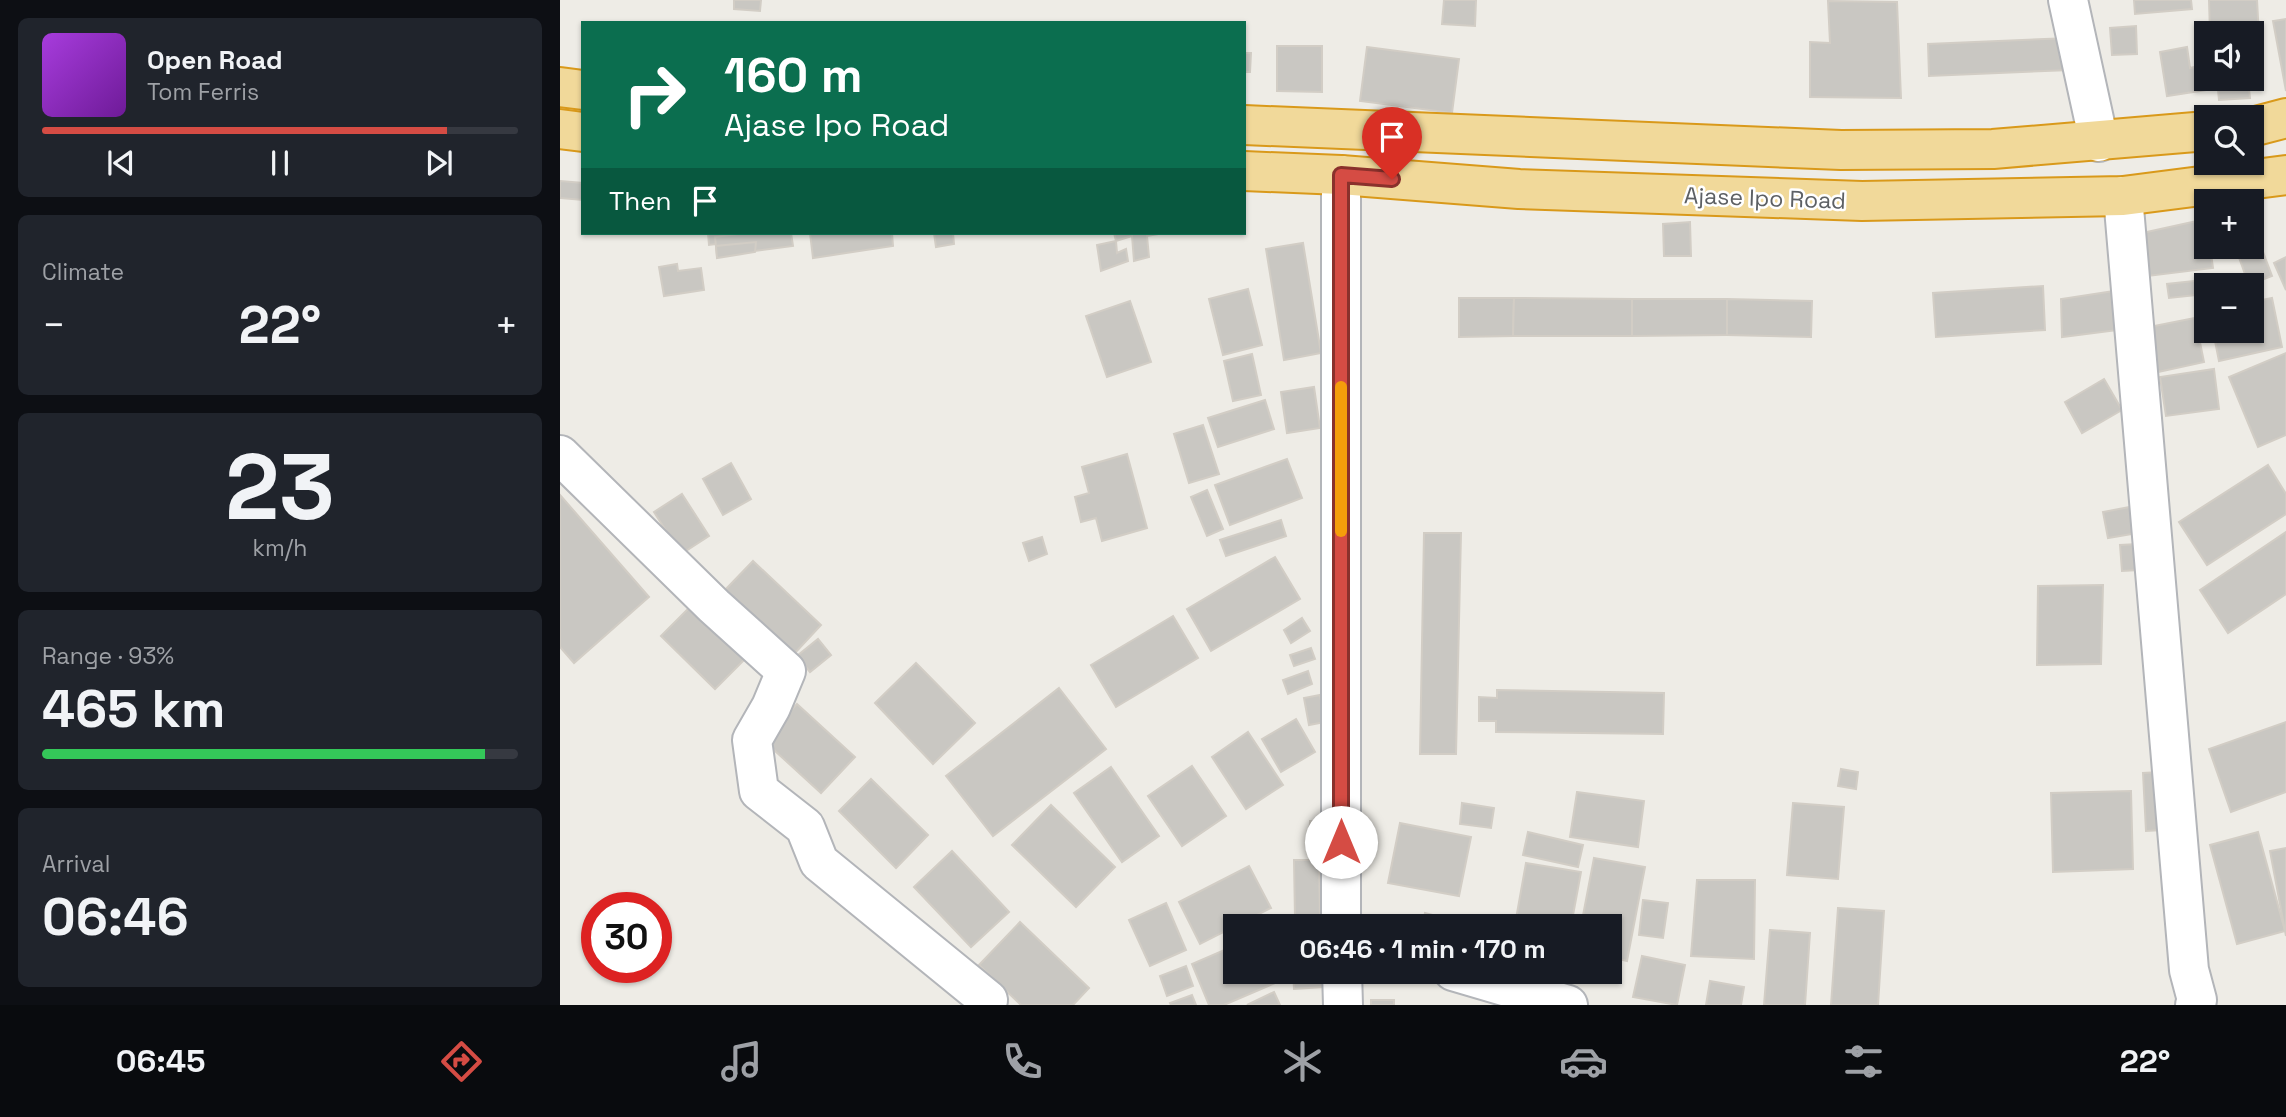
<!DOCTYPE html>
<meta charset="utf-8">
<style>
:root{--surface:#171b24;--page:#20242c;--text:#f1f3f6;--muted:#9ea1a6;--line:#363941;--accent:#d54c44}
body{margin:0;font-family:"Space Grotesk",sans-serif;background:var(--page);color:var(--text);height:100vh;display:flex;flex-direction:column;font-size:26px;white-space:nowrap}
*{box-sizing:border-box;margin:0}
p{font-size:23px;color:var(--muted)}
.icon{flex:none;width:38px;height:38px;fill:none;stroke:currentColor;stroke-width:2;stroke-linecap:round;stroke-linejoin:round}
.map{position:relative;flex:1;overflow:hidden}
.side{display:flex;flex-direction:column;gap:18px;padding:18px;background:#0d0f14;width:560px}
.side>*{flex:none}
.top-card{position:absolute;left:21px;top:21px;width:665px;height:214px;border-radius:0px;box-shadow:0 2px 5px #0004;background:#0b6e4f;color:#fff;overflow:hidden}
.fabs{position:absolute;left:1634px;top:21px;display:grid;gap:14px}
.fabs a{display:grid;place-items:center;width:70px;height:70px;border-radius:0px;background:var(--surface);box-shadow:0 2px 5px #0004;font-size:35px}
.speed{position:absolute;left:21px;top:892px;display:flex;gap:14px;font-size:35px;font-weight:700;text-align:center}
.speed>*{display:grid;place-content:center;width:91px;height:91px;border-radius:50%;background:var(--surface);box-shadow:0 2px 5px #0004;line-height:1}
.speed .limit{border:10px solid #d22;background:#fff;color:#111}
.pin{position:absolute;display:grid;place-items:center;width:60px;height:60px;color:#fff;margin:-72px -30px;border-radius:50% 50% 50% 0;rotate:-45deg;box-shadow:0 0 7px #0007}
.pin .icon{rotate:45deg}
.me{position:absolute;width:77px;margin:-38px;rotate:0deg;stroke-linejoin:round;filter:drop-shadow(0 0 5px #0008)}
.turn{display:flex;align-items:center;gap:24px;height:147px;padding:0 28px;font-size:32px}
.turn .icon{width:91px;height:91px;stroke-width:2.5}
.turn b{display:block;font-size:49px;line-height:60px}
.then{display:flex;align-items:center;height:66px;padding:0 28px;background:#0003;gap:14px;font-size:26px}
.big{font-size:52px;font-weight:700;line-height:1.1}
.side .tile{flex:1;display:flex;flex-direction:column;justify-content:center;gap:10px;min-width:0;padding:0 24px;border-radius:10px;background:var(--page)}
.side .dial{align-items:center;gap:0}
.dial b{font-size:91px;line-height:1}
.song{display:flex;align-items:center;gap:21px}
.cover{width:84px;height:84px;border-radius:10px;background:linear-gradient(135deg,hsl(280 70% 55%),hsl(280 70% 35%))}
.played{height:7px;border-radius:4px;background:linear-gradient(90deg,var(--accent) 85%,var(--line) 85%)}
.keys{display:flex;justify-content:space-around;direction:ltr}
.heat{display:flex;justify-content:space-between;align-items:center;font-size:38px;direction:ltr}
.charge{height:10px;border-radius:5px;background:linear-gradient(90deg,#34c759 93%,var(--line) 0)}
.trip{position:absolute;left:663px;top:914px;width:399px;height:70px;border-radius:0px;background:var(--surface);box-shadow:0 2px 5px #0004;font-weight:700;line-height:70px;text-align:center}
.menu{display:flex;height:112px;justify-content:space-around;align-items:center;background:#090b0e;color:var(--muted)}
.menu .icon{width:49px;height:49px}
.menu .active{color:var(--accent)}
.menu b{font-size:32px;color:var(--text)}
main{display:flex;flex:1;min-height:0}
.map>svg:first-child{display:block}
.building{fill:#c9c7c2;stroke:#d2cdc5;stroke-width:2}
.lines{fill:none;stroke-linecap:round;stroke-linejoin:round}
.minor-casing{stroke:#b3b5b9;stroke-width:42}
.highway-casing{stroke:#d9991a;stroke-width:42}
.minor{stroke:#fff;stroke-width:38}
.highway{stroke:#f1d99a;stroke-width:38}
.route-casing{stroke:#8a312c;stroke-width:18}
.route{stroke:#d54c44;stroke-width:12}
.slow{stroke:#f59e0b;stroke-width:12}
.labels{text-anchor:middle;stroke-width:5;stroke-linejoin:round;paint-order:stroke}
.street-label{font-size:23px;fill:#5d6064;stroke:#fff}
</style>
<main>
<section class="side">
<div class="tile">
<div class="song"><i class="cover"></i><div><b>Open Road</b><p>Tom Ferris</p></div></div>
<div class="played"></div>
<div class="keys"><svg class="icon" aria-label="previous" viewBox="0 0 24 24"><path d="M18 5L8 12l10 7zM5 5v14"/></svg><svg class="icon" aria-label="pause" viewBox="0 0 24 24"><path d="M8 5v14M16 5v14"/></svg><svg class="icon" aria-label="next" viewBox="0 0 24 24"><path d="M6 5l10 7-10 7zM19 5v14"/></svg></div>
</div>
<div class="tile"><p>Climate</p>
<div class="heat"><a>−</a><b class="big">22°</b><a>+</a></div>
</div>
<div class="tile dial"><b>23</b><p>km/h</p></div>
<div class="tile"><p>Range · 93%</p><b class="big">465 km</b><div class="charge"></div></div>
<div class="tile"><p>Arrival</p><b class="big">06:46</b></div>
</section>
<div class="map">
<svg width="1726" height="1005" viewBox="0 0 1726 1005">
<rect width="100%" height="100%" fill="#eeece6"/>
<g class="building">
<path d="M 174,0 L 201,0 L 200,11 L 174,9 Z"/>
<path d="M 884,0 L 916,0 L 915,26 L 882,24 Z"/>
<path d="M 1574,0 L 1631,0 L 1632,9 L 1575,14 Z"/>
<path d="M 1649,0 L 1697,0 L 1699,36 L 1692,36 L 1692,33 L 1650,33 Z"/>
<path d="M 1268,1 L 1337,2 L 1341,98 L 1250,97 L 1250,42 L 1270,43 Z"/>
<path d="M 1726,19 L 1726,91 L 1713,21 Z"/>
<path d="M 1576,26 L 1577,54 L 1552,55 L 1550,28 Z"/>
<path d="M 1509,38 L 1510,70 L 1369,76 L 1368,44 Z"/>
<path d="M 717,46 L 762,46 L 762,92 L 717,91 Z"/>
<path d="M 807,47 L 899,59 L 892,113 L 800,101 Z"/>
<path d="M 1627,47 L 1630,68 L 1643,65 L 1647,90 L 1607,96 L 1600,52 Z"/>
<path d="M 684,53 L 691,53 L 690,72 L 684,72 Z"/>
<path d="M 1657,79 L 1688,79 L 1690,98 L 1659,100 Z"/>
<path d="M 0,181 L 23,183 L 23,200 L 0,198 Z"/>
<path d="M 1646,219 L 1647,247 L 1650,247 L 1653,268 L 1588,276 L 1582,233 Z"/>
<path d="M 1130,222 L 1131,256 L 1104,256 L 1103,224 Z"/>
<path d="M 148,233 L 196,233 L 197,239 L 149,245 Z"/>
<path d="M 186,233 L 231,233 L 233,246 L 157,256 L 155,237 Z"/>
<path d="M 250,233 L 332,233 L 333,246 L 253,258 Z"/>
<path d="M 374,233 L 393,233 L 394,244 L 376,247 Z"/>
<path d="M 554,233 L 604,233 L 587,236 L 589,257 L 574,261 L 572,236 L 556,241 Z"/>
<path d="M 556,241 L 557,253 L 566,249 L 568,261 L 541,271 L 537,245 Z"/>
<path d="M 196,242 L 195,252 L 157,258 L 156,246 Z"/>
<path d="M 743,243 L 761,353 L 724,360 L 706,249 Z"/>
<path d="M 1700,244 L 1712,276 L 1689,285 L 1677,252 Z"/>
<path d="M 1726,257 L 1726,290 L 1714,263 Z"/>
<path d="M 117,264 L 118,271 L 141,268 L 144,290 L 104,296 L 99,267 Z"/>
<path d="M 1643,280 L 1645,294 L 1609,298 L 1607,284 Z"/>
<path d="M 1483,286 L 1485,330 L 1376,337 L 1373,293 Z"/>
<path d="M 688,289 L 702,345 L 663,355 L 649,299 Z"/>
<path d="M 1561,290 L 1566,329 L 1502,337 L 1501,299 Z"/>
<path d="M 899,298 L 954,298 L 953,336 L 899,337 Z"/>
<path d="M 954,298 L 1072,299 L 1072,336 L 953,336 Z"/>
<path d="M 1712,298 L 1722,347 L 1659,361 L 1653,331 L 1692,331 L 1692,302 Z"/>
<path d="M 1072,299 L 1167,299 L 1167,335 L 1072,336 Z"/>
<path d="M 1167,299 L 1252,301 L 1251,337 L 1167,335 Z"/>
<path d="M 570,301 L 591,362 L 547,377 L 526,316 Z"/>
<path d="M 1635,318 L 1644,362 L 1598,372 L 1589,327 Z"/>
<path d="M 1726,353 L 1726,435 L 1698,447 L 1669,377 Z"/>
<path d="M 692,354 L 701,395 L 673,401 L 664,361 Z"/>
<path d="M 1654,369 L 1659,409 L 1606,416 L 1600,377 Z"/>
<path d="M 1544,379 L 1562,410 L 1522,433 L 1505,402 Z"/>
<path d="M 754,387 L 760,428 L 727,433 L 721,392 Z"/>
<path d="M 705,400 L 714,429 L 658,447 L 648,418 Z"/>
<path d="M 643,425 L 659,474 L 629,483 L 614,434 Z"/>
<path d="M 567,454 L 587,528 L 542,541 L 536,518 L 521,522 L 515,497 L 529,493 L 522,467 Z"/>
<path d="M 727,459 L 742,498 L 670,525 L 655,485 Z"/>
<path d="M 171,463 L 191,499 L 163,515 L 143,479 Z"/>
<path d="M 1708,465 L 1726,494 L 1726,514 L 1647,565 L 1619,522 Z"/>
<path d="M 647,490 L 663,529 L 647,536 L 631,497 Z"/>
<path d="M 122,494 L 149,536 L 121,554 L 94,512 Z"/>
<path d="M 0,495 L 89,597 L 14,663 L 0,647 Z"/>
<path d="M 1575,506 L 1578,533 L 1548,538 L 1543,512 Z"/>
<path d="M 721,520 L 726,536 L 666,556 L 660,540 Z"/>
<path d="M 1726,532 L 1726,594 L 1668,633 L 1640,590 Z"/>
<path d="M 864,533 L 901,533 L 896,754 L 860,754 Z"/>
<path d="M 482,537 L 487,554 L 469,561 L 463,543 Z"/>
<path d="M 1578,544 L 1579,570 L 1562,571 L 1560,545 Z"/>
<path d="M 715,557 L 740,599 L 651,651 L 627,609 Z"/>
<path d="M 193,561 L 261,625 L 233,655 L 165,590 Z"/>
<path d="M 1543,585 L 1541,664 L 1477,665 L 1478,586 Z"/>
<path d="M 136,601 L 189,655 L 155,689 L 101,636 Z"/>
<path d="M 613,616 L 638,658 L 556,707 L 531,665 Z"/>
<path d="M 742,618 L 750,631 L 731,643 L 724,630 Z"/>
<path d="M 258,639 L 271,655 L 250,672 L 237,656 Z"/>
<path d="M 751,648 L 755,659 L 734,666 L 730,655 Z"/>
<path d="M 356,663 L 415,723 L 373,764 L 315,703 Z"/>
<path d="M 748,671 L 752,684 L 728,694 L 723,680 Z"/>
<path d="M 499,688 L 546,749 L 433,836 L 386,776 Z"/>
<path d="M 937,690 L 1104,693 L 1103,734 L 936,732 L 936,721 L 919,721 L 919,697 L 937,698 Z"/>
<path d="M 760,695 L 765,722 L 749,725 L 744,698 Z"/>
<path d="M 237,704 L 295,757 L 261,793 L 203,740 Z"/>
<path d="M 736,719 L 755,752 L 721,772 L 702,739 Z"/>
<path d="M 1726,722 L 1726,792 L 1671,812 L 1649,749 Z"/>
<path d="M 688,732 L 723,785 L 686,809 L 652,757 Z"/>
<path d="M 632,766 L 666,816 L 622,846 L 588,796 Z"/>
<path d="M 551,767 L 599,836 L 562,862 L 514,793 Z"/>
<path d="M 1281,769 L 1298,772 L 1296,789 L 1278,786 Z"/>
<path d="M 1600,772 L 1603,830 L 1586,831 L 1583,773 Z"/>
<path d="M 311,779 L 368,835 L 336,868 L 279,811 Z"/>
<path d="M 1571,791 L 1573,869 L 1493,872 L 1491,793 Z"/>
<path d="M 1017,792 L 1084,801 L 1078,847 L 1010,837 Z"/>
<path d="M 902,803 L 934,808 L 931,828 L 900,824 Z"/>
<path d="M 1233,803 L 1284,807 L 1278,879 L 1227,875 Z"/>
<path d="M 491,805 L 555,867 L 516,907 L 452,845 Z"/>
<path d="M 750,821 L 772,822 L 771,844 L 749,843 Z"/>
<path d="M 840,823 L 911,837 L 899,896 L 828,883 Z"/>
<path d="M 968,832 L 1023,845 L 1018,867 L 963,855 Z"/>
<path d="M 1698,832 L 1725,931 L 1677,944 L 1650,845 Z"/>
<path d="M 1726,848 L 1726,936 L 1710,851 Z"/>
<path d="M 392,851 L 449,912 L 411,947 L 354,887 Z"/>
<path d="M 1034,858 L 1085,867 L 1067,961 L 1050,957 L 1050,926 L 1021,926 Z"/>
<path d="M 734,860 L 759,860 L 760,917 L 735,918 Z"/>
<path d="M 966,863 L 1021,872 L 1011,926 L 993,926 L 956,919 Z"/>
<path d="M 689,866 L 711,908 L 640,944 L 619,902 Z"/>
<path d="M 1137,880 L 1195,880 L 1194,959 L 1131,956 Z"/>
<path d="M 1083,900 L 1108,903 L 1103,938 L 1079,935 Z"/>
<path d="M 606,903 L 626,950 L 590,966 L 569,920 Z"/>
<path d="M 1278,908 L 1324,911 L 1318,1005 L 1271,1005 Z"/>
<path d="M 865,913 L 903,923 L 903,926 L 862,926 Z"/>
<path d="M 460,922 L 529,988 L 513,1005 L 461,1005 L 419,965 Z"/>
<path d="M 1210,930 L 1250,933 L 1245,1005 L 1204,1005 Z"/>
<path d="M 676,945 L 676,971 L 716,971 L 720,981 L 664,1005 L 649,1005 L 632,964 Z"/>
<path d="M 1082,956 L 1125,965 L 1117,1005 L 1073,997 Z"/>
<path d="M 626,966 L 633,986 L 607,996 L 600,976 Z"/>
<path d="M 733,971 L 763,971 L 764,987 L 734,989 Z"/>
<path d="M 1150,981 L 1184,987 L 1181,1005 L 1146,1005 Z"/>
<path d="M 714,992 L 720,1005 L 687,1005 Z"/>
<path d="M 632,995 L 636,1005 L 611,1005 L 610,1003 Z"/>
<rect x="811" y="1000" width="23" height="5"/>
</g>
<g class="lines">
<defs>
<g id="minor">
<path d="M 1508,0 L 1539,142"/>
<path d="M 781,175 L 781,926"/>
<path d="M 1563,196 L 1629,970 L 1637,1000 L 1635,1005"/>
<path d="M 0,455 L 154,606 L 226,671 L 211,707 L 192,740 L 199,791 L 245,827 L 259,862 L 428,1000"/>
<path d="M 782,971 L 783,1005"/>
<path d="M 893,971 L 1008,1005"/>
</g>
<g id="highway">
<path d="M 0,87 L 23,90"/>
<path d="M 684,125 L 1281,150 L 1433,149 L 1647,131"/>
<path d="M 1692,127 L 1726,118"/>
<path d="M 0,129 L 23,132"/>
<path d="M 684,171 L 781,175 L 959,189 L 1302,201 L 1563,196 L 1726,175"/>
</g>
</defs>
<use href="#minor" class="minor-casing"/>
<use href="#highway" class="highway-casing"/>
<use href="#minor" class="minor"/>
<use href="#highway" class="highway"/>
</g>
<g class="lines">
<defs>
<path id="route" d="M 781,842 L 781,175 L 832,179"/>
</defs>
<use href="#route" class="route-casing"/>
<use href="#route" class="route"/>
<path class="slow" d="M 781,387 L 781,531"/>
</g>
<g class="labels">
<g class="street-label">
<text transform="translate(1205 198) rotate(2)" y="8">Ajase Ipo Road</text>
</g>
</g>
</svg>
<div class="fabs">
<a><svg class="icon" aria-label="sound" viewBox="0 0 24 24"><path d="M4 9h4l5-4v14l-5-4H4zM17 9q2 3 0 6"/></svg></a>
<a><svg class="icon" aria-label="search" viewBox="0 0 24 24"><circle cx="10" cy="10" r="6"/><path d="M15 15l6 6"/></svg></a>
<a>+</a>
<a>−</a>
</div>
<div class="speed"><div class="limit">30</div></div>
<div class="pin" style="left:832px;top:179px;background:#d93025"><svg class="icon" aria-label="arrive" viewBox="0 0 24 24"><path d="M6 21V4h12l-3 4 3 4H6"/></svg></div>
<svg class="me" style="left:781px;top:842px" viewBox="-20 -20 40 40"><circle r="19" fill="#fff"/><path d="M0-13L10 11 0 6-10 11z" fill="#d54c44"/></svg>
<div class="trip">06:46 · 1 min · 170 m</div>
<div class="top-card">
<div class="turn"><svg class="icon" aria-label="right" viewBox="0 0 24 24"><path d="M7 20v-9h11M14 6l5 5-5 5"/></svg><div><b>160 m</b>Ajase Ipo Road</div></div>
<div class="then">Then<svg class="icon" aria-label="arrive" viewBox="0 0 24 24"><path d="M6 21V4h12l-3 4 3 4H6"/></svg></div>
</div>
</div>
</main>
<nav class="menu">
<b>06:45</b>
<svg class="icon active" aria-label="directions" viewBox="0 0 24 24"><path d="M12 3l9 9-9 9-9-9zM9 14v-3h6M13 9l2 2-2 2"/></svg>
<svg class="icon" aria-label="music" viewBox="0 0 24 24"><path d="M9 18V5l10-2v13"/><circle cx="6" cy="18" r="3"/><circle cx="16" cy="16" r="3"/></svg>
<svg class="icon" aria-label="phone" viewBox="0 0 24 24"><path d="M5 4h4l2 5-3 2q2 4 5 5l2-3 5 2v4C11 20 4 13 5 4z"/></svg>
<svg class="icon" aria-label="climate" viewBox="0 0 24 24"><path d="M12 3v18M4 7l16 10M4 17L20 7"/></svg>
<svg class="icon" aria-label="car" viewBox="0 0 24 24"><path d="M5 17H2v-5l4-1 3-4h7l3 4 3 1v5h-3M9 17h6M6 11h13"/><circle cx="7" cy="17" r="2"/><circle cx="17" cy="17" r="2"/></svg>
<svg class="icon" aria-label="filters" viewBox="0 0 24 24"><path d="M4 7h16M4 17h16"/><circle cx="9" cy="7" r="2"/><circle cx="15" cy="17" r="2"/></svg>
<b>22°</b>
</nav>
